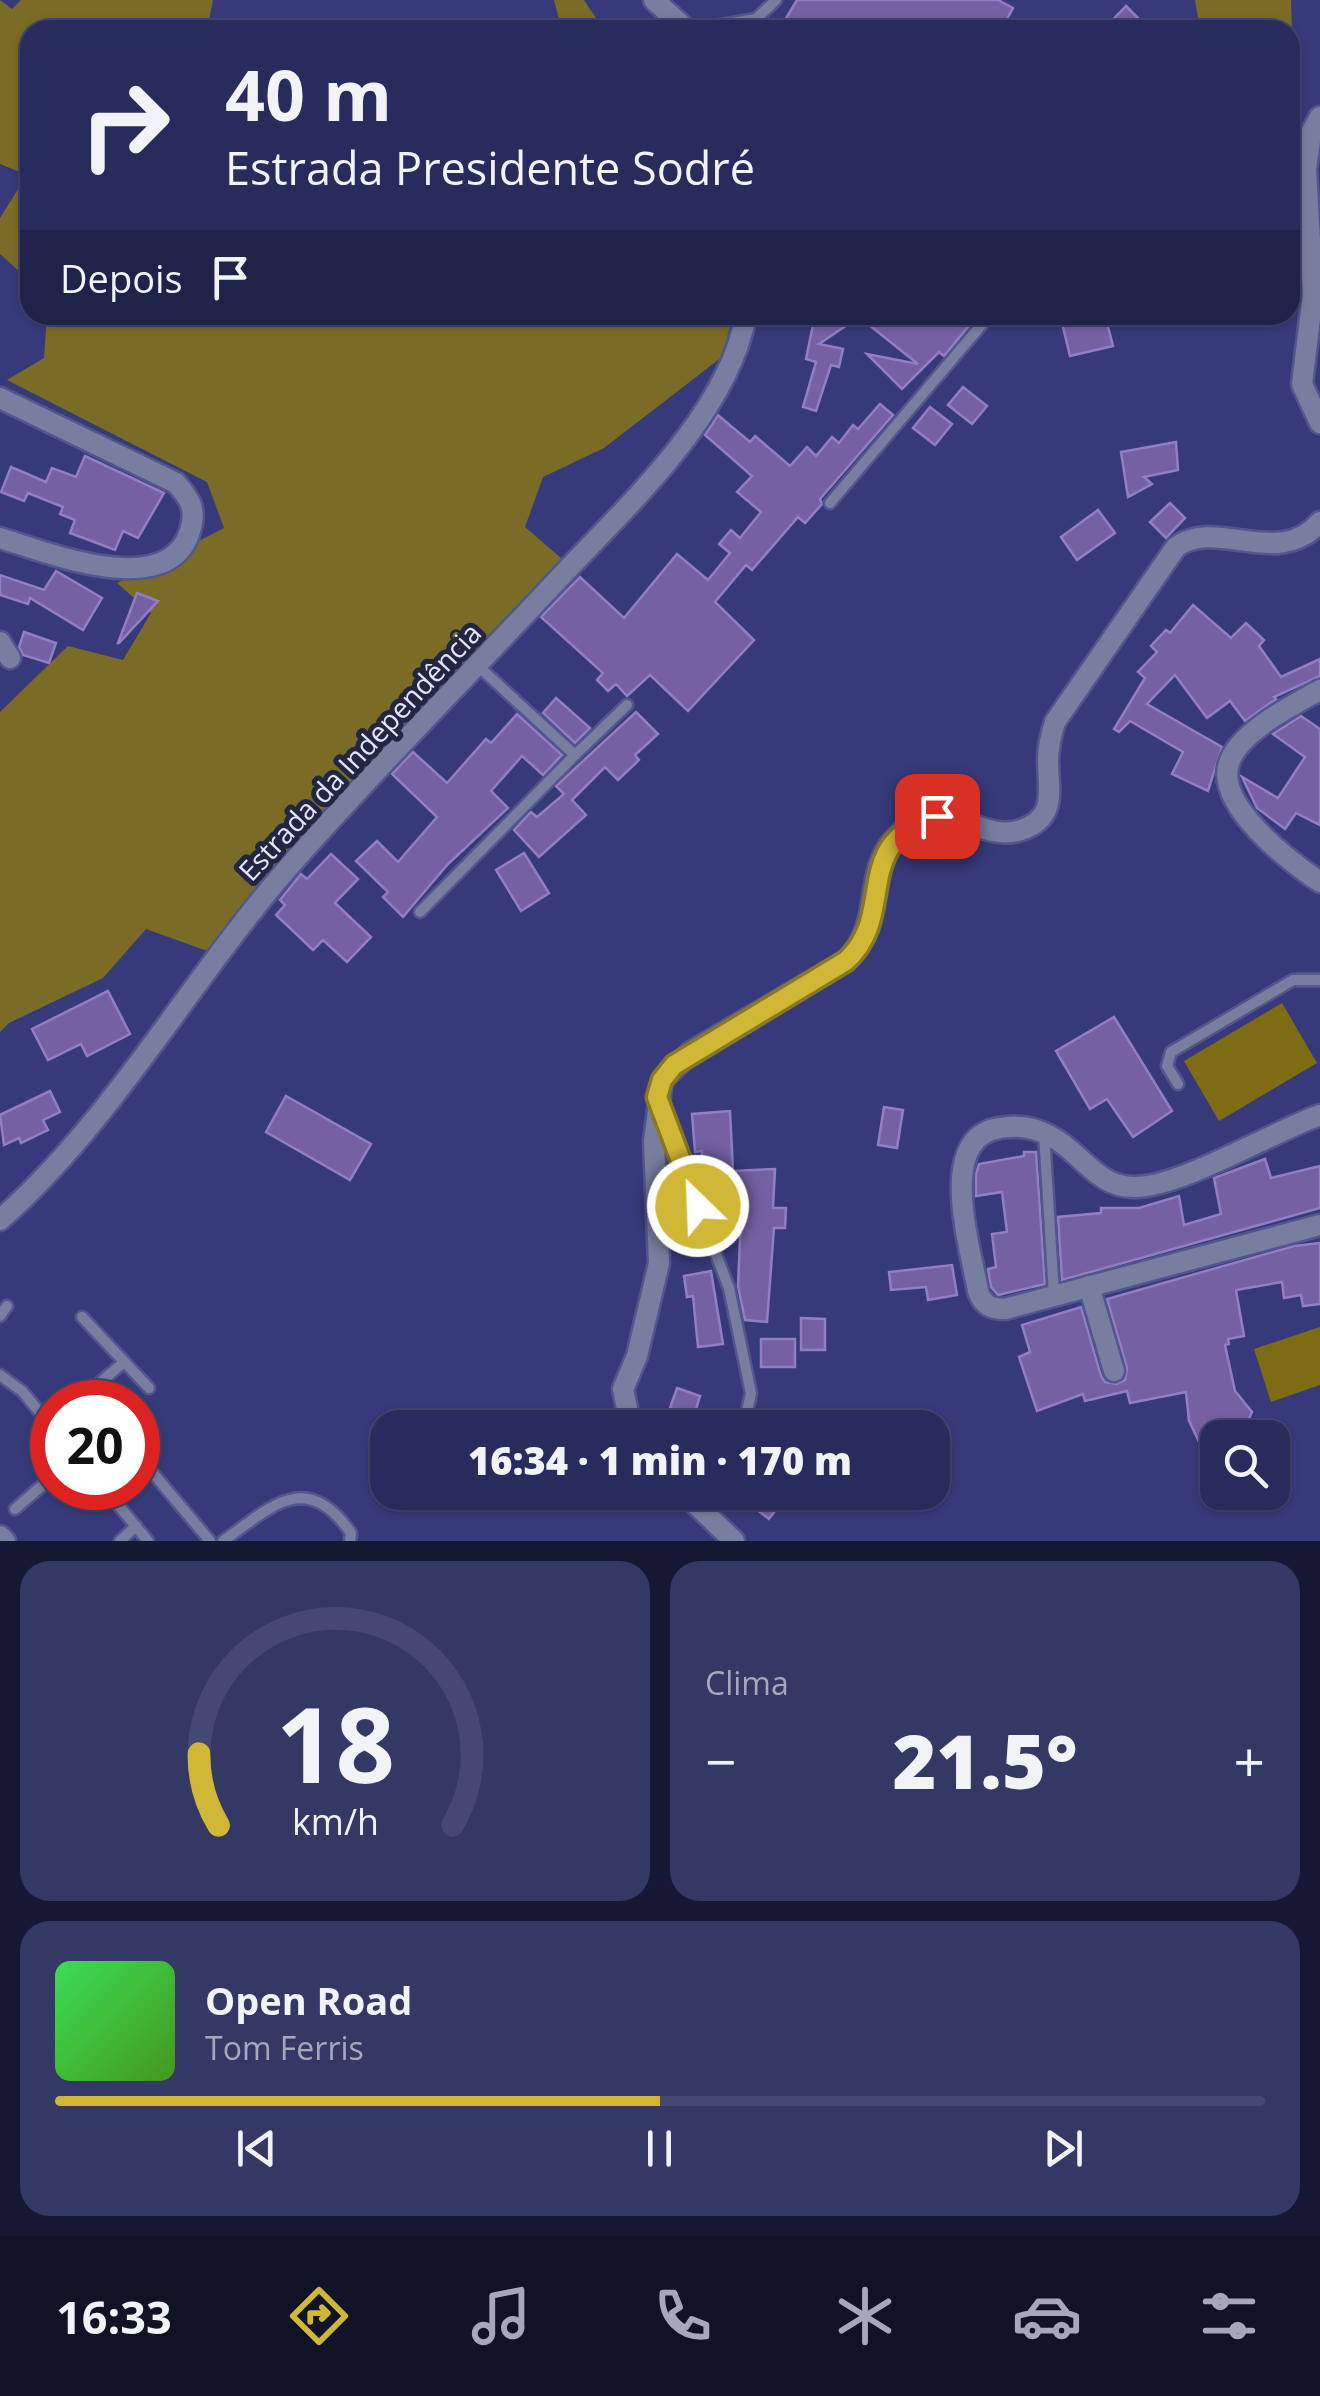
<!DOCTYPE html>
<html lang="pt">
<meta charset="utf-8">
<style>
:root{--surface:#282c5c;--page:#343865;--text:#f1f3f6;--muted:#a5a7bb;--line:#444872;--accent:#d1b736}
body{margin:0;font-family:"Open Sans",sans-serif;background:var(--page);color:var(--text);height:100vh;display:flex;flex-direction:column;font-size:38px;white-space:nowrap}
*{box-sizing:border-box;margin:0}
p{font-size:32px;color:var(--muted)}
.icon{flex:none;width:55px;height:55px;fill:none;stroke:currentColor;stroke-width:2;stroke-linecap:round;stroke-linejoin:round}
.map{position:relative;height:1541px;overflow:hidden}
.details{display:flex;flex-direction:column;gap:20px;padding:20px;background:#161833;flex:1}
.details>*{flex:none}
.top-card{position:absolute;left:20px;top:20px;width:1280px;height:305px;border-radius:30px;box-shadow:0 2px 8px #0004,0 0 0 2px var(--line);background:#282c5c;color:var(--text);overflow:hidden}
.tools{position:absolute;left:1200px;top:1420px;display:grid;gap:20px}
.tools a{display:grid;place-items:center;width:90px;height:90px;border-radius:20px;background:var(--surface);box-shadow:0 2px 8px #0004,0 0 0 2px var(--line);font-size:50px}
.speed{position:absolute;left:30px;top:1380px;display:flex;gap:20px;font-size:50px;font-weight:700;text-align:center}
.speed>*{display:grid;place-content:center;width:130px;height:130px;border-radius:50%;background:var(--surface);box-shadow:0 2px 8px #0004,0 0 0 2px var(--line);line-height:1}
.speed .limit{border:15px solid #d22;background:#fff;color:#111}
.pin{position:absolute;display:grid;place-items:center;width:85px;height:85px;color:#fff;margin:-42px;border-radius:20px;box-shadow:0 5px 15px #0006}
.me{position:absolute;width:110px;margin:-55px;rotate:336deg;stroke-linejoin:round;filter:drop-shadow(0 0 8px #0008)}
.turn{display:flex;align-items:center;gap:35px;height:210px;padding:0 40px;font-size:45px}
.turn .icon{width:130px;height:130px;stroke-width:2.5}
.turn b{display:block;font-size:70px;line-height:85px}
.then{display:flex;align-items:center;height:95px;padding:0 40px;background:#0003;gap:20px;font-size:38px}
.big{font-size:75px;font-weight:800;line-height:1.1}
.details .card{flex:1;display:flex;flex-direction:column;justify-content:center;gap:15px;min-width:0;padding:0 35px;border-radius:30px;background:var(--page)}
.details .dial{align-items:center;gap:0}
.dial svg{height:260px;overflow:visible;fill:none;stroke:var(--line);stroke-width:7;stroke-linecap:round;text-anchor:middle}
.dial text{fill:var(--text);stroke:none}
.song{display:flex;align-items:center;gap:30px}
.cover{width:120px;height:120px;border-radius:15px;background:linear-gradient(135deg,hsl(130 70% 55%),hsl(100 70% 35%))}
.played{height:10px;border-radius:5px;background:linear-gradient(90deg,var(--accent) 50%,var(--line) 50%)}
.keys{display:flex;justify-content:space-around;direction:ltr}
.heat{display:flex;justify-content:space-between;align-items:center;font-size:55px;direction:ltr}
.details .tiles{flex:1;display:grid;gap:20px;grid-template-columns:1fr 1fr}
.card:last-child{grid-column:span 2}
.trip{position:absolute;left:370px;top:1410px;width:580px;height:100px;border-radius:30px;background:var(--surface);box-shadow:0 2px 8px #0004,0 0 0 2px var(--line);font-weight:800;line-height:100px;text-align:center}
.tab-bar{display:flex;height:160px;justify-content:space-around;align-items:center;background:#101225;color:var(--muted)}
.tab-bar .icon{width:70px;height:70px}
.tab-bar .current{color:var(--accent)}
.tab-bar b{font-size:45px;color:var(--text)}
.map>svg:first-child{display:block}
.green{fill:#7d6c12}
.forest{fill:#7a6c26}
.building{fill:#7560a4;stroke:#937dc4;stroke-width:2.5}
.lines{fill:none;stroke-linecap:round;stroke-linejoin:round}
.service-casing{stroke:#52568f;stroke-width:15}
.minor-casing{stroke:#52568f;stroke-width:25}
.tertiary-casing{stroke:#52568f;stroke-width:25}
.service{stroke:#787e9f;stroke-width:10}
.minor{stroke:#787e9f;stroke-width:20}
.tertiary{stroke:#787e9f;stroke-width:20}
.route-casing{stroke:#887723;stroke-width:25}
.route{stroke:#d1b736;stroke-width:18}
.labels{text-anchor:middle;stroke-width:10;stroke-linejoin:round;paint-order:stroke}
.street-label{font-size:28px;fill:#e3e7fe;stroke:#232643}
</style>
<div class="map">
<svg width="1320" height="1541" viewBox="0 0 1320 1541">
<rect width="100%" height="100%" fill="#363a7a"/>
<g class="green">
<path d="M 1282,1003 L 1317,1063 L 1219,1121 L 1184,1061 Z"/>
<path d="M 1320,1327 L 1320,1385 L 1271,1402 L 1254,1349 Z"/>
</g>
<g class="forest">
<path d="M 0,0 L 12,9 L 21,0 L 213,0 L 207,30 L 30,30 L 30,281 L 0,254 L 0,218 L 27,175 L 0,164 Z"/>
<path d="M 554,0 L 584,0 L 604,30 L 562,30 Z"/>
<path d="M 1195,0 L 1291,0 L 1292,30 L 1290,33 L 1290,30 L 1200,30 Z"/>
<path d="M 47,315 L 733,315 L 722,357 L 604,448 L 543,477 L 525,527 L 569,565 L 213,953 L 146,929 L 103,978 L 9,1023 L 0,1032 L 0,712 L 68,646 L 123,660 L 151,613 L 117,583 L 224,528 L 207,482 L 7,380 L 44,358 Z"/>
</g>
<g class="building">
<path d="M 797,0 L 998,0 L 1013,8 L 1001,30 L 779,30 Z"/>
<path d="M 1126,6 L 1142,22 L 1134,30 L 1103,30 Z"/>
<path d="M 815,315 L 978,315 L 944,356 L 939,352 L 902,389 L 867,354 L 918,364 L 859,317 L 819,344 L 843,349 L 839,367 L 831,365 L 816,411 L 803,407 L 816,362 L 806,359 Z"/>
<path d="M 1097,315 L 1105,315 L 1113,346 L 1070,356 L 1062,323 Z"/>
<path d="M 963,387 L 987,406 L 972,424 L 948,405 Z"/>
<path d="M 880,404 L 893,415 L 820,499 L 822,504 L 805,523 L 798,517 L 752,570 L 746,565 L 715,602 L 754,640 L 688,711 L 650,675 L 627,696 L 616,684 L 608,691 L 597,680 L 603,673 L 541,617 L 580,577 L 624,618 L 677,554 L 708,580 L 730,553 L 719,544 L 731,530 L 740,538 L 761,512 L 737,492 L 752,476 L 705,435 L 718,415 L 750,442 L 755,436 L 790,466 L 807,447 L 816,456 L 832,437 L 839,443 L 853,425 L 858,429 Z"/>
<path d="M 930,407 L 952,424 L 935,445 L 913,428 Z"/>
<path d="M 1176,442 L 1178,470 L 1144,477 L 1152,484 L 1128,497 L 1121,452 Z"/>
<path d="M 85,456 L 164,493 L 138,538 L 123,531 L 115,550 L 70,533 L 75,520 L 60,514 L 63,507 L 28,493 L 24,501 L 1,492 L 11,467 L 46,482 L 52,468 L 76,477 Z"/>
<path d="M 1170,503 L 1185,518 L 1166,538 L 1150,522 Z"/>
<path d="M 1098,510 L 1115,533 L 1077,560 L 1061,537 Z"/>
<path d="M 56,571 L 102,598 L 83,630 L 30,598 L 28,604 L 0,595 L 0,575 L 44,590 Z"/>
<path d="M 137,593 L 158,601 L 119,643 L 118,643 Z"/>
<path d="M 1193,605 L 1231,638 L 1246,623 L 1264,640 L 1259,646 L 1281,677 L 1320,659 L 1320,676 L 1274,697 L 1276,699 L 1245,721 L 1230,701 L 1207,718 L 1175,675 L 1147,704 L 1222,747 L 1208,791 L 1172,774 L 1183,752 L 1130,721 L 1119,732 L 1114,729 L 1145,678 L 1138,672 L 1157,652 L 1151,646 L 1166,630 L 1170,633 Z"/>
<path d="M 24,632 L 56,643 L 49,663 L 23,655 L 19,647 Z"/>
<path d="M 556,698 L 590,728 L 575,743 L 543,713 Z"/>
<path d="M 636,712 L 658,734 L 635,755 L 639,760 L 618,780 L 605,767 L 572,800 L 586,815 L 539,857 L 514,830 L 531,812 L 537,817 L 564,794 L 556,786 Z"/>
<path d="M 517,714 L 562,755 L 543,775 L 522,756 L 491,791 L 508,808 L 448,864 L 403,917 L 383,897 L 388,892 L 356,861 L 377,841 L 398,862 L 437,817 L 392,774 L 413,752 L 447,783 L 486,739 L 491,743 Z"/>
<path d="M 1301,716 L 1320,729 L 1320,825 L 1296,813 L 1285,829 L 1257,808 L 1242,777 L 1278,798 L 1305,757 L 1273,734 Z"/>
<path d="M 524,853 L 549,893 L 521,911 L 496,870 Z"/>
<path d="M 331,854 L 358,879 L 335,903 L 371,937 L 347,962 L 323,940 L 313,950 L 276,915 L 285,905 L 280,900 L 301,874 L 307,879 Z"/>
<path d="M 108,991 L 130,1034 L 87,1056 L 81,1044 L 48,1060 L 32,1029 Z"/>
<path d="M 1114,1017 L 1172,1111 L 1133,1137 L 1107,1099 L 1090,1109 L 1056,1051 Z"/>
<path d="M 50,1091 L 60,1112 L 43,1120 L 48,1130 L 21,1143 L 19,1138 L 4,1145 L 0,1115 Z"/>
<path d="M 286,1096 L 371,1144 L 350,1180 L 266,1132 Z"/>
<path d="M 884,1107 L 903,1110 L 897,1148 L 878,1145 Z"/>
<path d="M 730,1111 L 733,1171 L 775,1169 L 773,1208 L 786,1208 L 785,1228 L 774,1228 L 767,1322 L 745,1320 L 738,1286 L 742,1194 L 701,1192 L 702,1151 L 695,1152 L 692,1114 Z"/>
<path d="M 1024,1152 L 1036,1152 L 1045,1284 L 998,1295 L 991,1287 L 988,1269 L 996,1267 L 992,1234 L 1007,1232 L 1002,1192 L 976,1196 L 976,1174 L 979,1164 L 1024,1156 Z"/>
<path d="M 1265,1159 L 1271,1178 L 1320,1166 L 1320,1208 L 1062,1280 L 1058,1217 L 1101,1213 L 1101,1208 L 1139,1208 L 1179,1196 L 1184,1225 L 1221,1214 L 1214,1178 Z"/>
<path d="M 1320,1243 L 1320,1304 L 1303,1306 L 1301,1295 L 1284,1298 L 1282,1282 L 1236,1290 L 1244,1336 L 1228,1339 L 1229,1344 L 1225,1345 L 1235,1391 L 1252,1412 L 1243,1432 L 1218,1438 L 1218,1442 L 1202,1448 L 1189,1421 L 1186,1392 L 1130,1403 L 1127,1391 L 1085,1401 L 1083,1394 L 1037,1411 L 1019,1357 L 1030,1352 L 1022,1325 L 1081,1307 L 1101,1376 L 1105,1382 L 1117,1384 L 1125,1380 L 1127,1368 L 1107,1299 L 1294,1246 Z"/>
<path d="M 952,1265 L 957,1295 L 928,1300 L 926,1287 L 891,1290 L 889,1272 Z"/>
<path d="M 711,1271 L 723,1344 L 698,1347 L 693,1296 L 687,1297 L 684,1276 Z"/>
<path d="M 801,1318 L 825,1319 L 825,1350 L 801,1350 Z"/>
<rect x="761" y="1339" width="34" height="28"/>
<path d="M 677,1388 L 700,1396 L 694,1416 L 670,1408 Z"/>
<path d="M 734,1492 L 789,1492 L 769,1519 Z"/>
</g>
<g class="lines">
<defs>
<g id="service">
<path d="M 692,30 L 756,19 L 776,0"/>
<path d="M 830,503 L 990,315"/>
<path d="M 575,755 L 627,705"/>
<path d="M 420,912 L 575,755 L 477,665"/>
<path d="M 1178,1084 L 1167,1066 L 1171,1052 L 1293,980 L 1320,980"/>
<path d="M 662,1114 L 729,1288 L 751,1393 L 745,1422"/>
<path d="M 1044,1134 L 1054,1295"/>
<path d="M 0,1316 L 7,1306"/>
<path d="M 82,1317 L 149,1388"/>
<path d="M 0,1375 L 22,1391 L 52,1427"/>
<path d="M 77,1402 L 123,1363"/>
<path d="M 138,1468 L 152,1472 L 210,1541"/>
<path d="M 104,1488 L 148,1541"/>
<path d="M 15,1509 L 52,1477"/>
<path d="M 120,1541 L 136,1526"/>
<path d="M 223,1541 C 270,1508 306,1468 351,1533 L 350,1541"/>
</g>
<g id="minor">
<path d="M 1320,117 L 1311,133 L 1306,169 L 1313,294 L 1302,384 L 1320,423"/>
<path d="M 0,398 L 176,483 C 190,499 197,509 190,531 C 169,602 46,552 0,538"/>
<path d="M 0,642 L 10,658"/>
<path d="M 1089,1286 L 1114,1371"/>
<path d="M 631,1428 L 623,1389 L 637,1356 L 659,1263 L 654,1141 L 662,1080 L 691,1052 L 846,961 C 883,926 864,874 893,841 C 944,784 974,845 1021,830 C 1058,818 1048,789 1048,760 C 1048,746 1051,735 1055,722 L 1176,547 C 1217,517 1278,570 1320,522"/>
<path d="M 683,1492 L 734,1541"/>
<path d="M 0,1536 L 5,1541"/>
</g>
<g id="tertiary">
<path d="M 654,0 L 687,30"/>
<path d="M 1320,690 C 1293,705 1239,732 1229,763 C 1215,805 1289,861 1320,882"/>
<path d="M 1320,1115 C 1272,1132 1181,1187 1135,1187 C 1097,1188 1082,1153 1052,1137 C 1037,1128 1018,1125 1000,1128 C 935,1137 971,1249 978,1291 C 983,1305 990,1309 1005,1309 L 1320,1225"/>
<path d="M 0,1220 C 114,1119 188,983 287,869 C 371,773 462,682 550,588 C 619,513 727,419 746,315"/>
</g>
</defs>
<use href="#service" class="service-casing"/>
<use href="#minor" class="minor-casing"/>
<use href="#tertiary" class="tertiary-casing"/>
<use href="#service" class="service"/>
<use href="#minor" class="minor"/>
<use href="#tertiary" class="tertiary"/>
</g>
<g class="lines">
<defs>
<path id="route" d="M 698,1206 L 657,1097 L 662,1080 L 674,1065 L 846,961 C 899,912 848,845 937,816"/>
</defs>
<use href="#route" class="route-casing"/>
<use href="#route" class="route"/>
</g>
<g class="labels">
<g class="street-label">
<text transform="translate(360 752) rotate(-47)" y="10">Estrada da Independência</text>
</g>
</g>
</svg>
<div class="tools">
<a><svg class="icon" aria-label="search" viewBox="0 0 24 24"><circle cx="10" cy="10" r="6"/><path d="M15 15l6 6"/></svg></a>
</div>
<div class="speed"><div class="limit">20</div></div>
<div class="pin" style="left:937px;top:816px;background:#d93025"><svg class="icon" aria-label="arrive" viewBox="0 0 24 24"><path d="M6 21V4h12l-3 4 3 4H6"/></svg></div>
<svg class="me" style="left:698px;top:1206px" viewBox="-20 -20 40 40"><circle r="17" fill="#d1b736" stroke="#fff" stroke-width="3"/><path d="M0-11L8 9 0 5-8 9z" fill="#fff"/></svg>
<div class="trip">16:34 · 1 min · 170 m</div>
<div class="top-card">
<div class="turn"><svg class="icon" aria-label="right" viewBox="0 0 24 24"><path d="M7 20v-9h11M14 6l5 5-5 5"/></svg><div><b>40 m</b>Estrada Presidente Sodré</div></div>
<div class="then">Depois<svg class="icon" aria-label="arrive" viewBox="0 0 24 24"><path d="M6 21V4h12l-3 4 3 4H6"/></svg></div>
</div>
</div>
<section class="details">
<div class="tiles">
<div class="card dial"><svg viewBox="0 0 100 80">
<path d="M14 69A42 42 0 1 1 86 69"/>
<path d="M14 69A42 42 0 0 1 8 47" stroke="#d1b736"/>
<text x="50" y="56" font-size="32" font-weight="700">18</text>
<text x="50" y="72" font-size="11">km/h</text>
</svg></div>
<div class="card"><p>Clima</p>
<div class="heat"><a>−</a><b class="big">21.5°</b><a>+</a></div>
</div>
<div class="card">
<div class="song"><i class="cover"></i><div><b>Open Road</b><p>Tom Ferris</p></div></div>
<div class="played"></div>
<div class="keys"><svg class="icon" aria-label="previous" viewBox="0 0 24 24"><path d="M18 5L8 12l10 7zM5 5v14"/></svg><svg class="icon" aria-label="pause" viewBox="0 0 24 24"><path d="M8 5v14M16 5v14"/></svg><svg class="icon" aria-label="next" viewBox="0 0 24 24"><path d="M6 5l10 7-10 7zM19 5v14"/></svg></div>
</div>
</div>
</section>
<nav class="tab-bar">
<b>16:33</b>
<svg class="icon current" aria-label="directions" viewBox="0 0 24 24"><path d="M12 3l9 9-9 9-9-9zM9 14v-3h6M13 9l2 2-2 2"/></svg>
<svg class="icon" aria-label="music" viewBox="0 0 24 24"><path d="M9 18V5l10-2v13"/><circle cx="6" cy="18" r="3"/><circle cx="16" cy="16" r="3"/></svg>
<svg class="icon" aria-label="phone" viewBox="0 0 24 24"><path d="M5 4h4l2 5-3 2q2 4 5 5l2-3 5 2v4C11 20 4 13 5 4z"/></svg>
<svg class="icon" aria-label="climate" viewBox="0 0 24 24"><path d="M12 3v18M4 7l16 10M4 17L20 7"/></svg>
<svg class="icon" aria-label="car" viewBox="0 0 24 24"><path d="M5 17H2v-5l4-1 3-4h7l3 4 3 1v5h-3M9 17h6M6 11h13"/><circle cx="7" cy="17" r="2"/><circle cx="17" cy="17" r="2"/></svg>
<svg class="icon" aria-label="filters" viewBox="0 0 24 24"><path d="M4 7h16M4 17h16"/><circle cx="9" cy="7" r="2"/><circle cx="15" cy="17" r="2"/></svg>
</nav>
